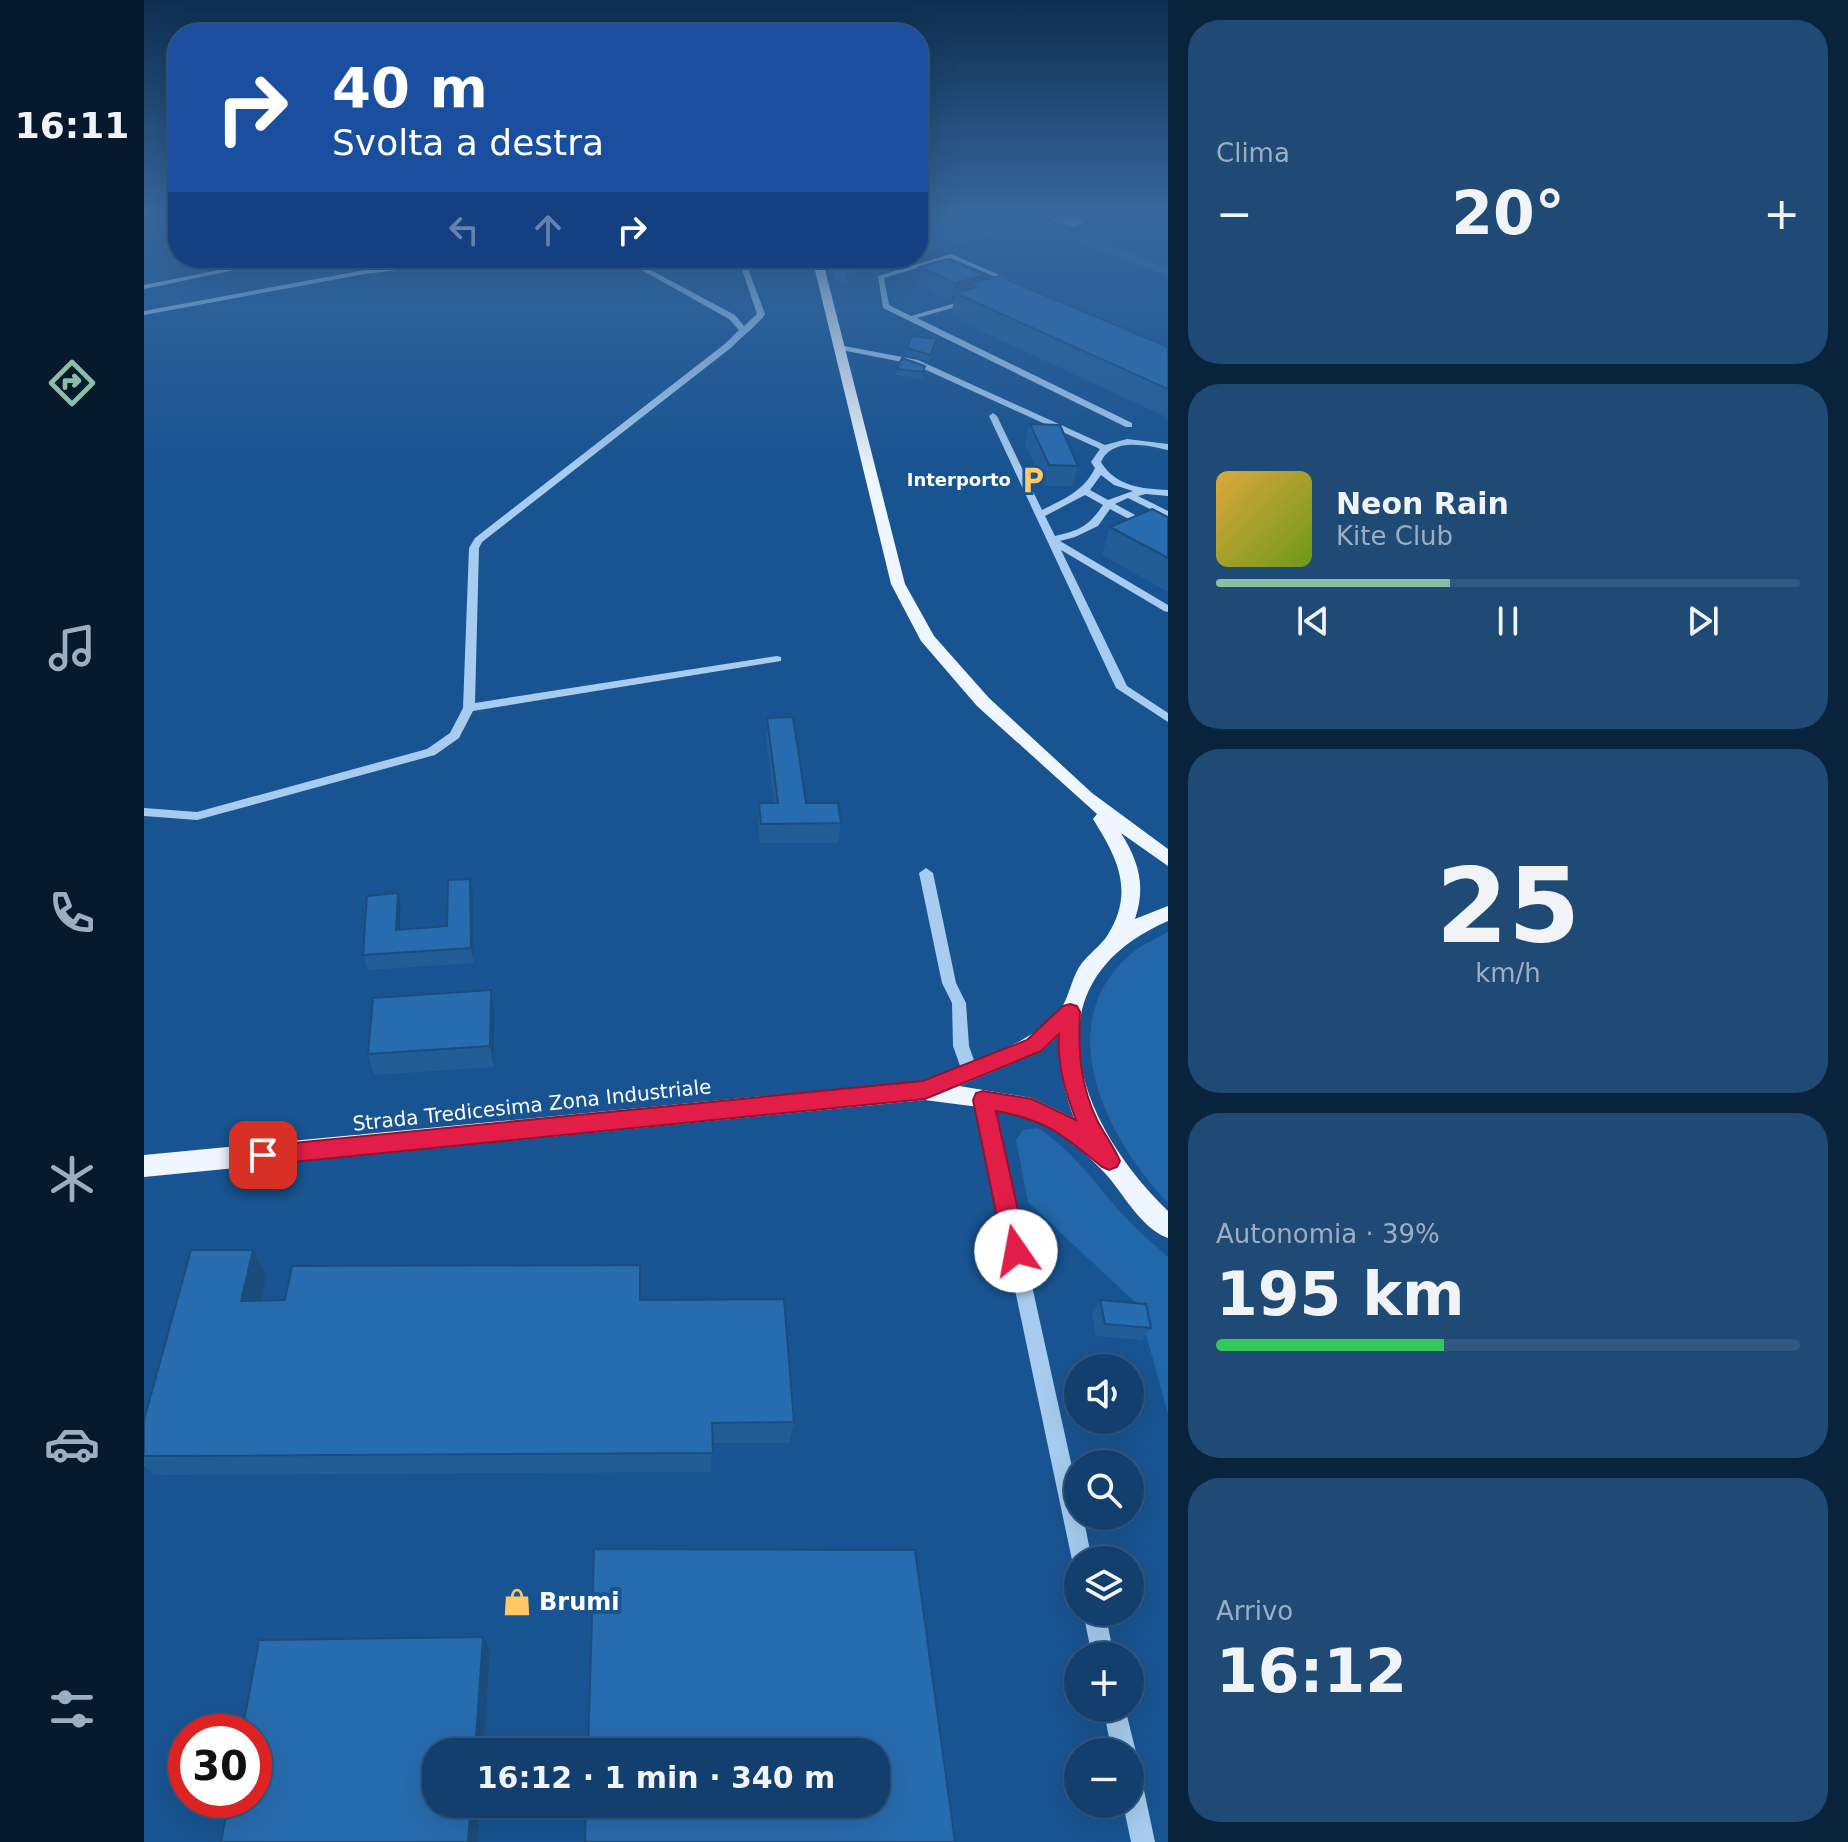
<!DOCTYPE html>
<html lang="it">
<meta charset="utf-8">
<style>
:root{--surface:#123f6d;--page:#1f4a75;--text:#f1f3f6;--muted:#9cafc2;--line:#315880;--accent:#8abfa5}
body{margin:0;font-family:"DejaVu Sans",sans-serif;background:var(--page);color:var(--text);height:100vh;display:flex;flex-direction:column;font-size:30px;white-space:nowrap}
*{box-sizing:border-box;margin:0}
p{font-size:26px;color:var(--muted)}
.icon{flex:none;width:44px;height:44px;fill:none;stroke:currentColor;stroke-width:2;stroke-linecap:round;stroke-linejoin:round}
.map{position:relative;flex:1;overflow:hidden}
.details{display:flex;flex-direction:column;gap:20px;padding:20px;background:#0a233c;width:680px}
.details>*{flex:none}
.hud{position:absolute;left:24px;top:24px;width:760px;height:244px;border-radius:32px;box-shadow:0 8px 32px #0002,0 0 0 2px var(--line);background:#1a4fa0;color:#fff;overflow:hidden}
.buttons{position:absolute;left:920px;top:1354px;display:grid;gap:16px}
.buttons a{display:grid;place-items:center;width:80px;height:80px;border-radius:50%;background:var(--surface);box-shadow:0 8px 32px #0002,0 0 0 2px var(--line);font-size:40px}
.speed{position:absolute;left:24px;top:1714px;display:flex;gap:16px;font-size:40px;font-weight:700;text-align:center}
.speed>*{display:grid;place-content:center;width:104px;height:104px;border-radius:50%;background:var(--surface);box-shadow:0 8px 32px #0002,0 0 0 2px var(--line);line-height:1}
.speed .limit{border:12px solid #d22;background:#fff;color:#111}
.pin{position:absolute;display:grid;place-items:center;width:68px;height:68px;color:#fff;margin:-34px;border-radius:16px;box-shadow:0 4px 12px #0006}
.me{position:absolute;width:88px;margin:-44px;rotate:348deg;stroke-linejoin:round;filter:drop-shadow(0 0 6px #0008)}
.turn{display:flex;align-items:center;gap:28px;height:168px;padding:0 32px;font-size:36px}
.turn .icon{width:104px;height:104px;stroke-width:2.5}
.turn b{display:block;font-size:56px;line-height:68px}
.lanes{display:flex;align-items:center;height:76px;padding:0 32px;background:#0003;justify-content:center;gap:40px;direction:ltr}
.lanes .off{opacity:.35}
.big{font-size:60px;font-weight:700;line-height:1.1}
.details .widget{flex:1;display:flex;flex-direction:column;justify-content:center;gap:12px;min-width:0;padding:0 28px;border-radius:32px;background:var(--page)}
.details .dial{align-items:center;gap:0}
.dial b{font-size:104px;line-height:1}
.song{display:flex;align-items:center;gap:24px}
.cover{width:96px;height:96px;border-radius:12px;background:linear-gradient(135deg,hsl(40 70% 55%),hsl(80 70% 35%))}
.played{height:8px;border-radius:4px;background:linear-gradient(90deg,var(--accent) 40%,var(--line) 40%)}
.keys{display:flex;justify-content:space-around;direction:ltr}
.heat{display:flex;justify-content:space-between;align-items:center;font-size:44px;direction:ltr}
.charge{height:12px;border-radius:6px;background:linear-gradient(90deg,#34c759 39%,var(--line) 0)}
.trip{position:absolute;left:278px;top:1738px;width:468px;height:80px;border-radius:32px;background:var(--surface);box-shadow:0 8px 32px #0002,0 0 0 2px var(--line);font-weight:700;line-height:80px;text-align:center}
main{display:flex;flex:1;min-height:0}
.tabs{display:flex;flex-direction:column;width:144px;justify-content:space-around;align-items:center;background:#07192c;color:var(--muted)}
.tabs .icon{width:56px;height:56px}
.tabs .active{color:var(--accent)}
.tabs b{font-size:36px;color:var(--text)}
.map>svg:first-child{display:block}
.green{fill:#2167aa}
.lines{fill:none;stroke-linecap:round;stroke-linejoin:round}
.minor{fill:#a7ccef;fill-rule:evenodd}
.major{fill:#eff6ff;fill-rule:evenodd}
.wall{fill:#225d96}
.shaded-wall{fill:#1b4c7a}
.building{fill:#276caf;stroke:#1b4c7a;stroke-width:2}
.route{fill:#e11d48;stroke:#92132f;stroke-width:2}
.labels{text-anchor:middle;stroke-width:8;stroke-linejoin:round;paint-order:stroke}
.far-poi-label{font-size:18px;font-weight:bold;fill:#fff;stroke:#185491;text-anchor:end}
.street-label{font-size:20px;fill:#fff;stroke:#185491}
.near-poi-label{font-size:24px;font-weight:bold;fill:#fff;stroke:#185491;text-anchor:start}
</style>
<main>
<nav class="tabs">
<b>16:11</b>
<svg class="icon active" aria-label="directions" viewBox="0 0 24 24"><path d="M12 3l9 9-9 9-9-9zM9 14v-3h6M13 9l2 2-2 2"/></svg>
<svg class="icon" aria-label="music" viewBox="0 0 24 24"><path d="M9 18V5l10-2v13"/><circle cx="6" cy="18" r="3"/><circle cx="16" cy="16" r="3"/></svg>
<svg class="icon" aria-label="phone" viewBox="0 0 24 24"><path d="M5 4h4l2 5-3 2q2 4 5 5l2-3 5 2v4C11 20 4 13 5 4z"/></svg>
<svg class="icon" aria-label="climate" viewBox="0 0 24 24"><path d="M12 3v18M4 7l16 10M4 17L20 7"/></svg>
<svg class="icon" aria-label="car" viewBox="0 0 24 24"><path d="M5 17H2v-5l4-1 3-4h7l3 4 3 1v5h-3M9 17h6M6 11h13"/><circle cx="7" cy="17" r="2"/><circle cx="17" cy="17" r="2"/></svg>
<svg class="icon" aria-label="filters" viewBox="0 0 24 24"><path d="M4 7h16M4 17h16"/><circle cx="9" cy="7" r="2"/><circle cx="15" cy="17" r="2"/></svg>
</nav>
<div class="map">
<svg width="1024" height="1842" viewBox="0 0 1024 1842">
<rect width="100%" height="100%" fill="#185491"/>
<g class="green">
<path d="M 774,214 L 888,214 L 886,215 L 1024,268 L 1024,276 L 890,224 L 774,255 Z"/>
<path d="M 685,258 L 764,258 L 701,275 L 703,283 L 691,280 Z"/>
<path d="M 1024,932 L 1024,1203 C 962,1138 902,1020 992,950 C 1001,943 1014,938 1024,932 Z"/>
<path d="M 894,1128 C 930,1152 953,1186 982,1218 C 995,1232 1010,1244 1024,1257 L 1024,1414 L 994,1305 L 884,1202 L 872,1140 L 879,1130 Z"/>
</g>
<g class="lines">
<g class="minor">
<path d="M 918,214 L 940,220 L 941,221 L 931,227 L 907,220 ZM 919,218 L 932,222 L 916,219 Z"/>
<path d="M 807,254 L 874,283 L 868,284 L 807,258 L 740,278 L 745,305 L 767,316 L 829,298 L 829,302 L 773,318 L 988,423 L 988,427 L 982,427 L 739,308 L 734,276 Z"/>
<path d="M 134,258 L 147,258 L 0,289 L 0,285 Z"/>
<path d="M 330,258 L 352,258 L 221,274 L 0,315 L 0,311 L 221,270 Z"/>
<path d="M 476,258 L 484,258 L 591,315 L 600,326 L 613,314 L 594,258 L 600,258 L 621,314 C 617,322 596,338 588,347 L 338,542 L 335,548 L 331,703 L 633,656 L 637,657 L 637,661 L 329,711 L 315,738 L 291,755 L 53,820 L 0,816 L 0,808 L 53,812 L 283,749 L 306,733 L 319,708 L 325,548 L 331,538 L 582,343 L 595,330 L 585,319 Z"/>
<path d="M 695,345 L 774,360 L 961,445 L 983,439 L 1024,444 L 1024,450 C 1002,445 968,437 957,462 C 971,486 998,489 1024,490 L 1024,496 L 1002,494 L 994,496 L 1024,511 L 1024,518 L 984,498 L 971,504 L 1024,533 L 1024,540 L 966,509 L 954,526 L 931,537 L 916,541 L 1024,605 L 1024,612 L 1020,611 L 917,550 L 983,686 L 1024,713 L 1024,722 L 972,688 L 845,416 L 849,413 L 853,416 L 898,510 C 920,499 940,491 951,468 L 947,462 L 956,449 L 769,364 L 692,349 L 691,347 ZM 957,475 L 970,485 L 989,491 L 964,500 L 946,490 ZM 941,495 L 959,505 C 944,527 936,530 911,536 L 901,516 Z"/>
<path d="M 782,868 L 789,873 L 812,983 L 822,1003 L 825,1046 L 834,1072 L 832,1077 L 826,1078 L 820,1077 L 809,1046 L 808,1003 L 798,983 L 775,873 Z"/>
<path d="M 839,1093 L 845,1095 L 847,1100 L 934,1494 L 934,1516 L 939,1516 L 948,1560 L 934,1560 L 934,1569 L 931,1567 L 928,1560 L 831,1100 L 833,1095 Z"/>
<path d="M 939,1612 L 961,1612 L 970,1656 L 948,1656 Z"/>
<path d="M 959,1708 L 981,1708 L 992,1752 L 988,1760 L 986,1761 L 986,1752 L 968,1752 Z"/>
<path d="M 986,1769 L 994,1773 L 998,1781 L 1011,1842 L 987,1842 L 979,1804 L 986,1804 Z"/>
</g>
<path class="major" d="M 668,258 L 678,258 L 761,584 L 790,636 L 845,698 L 948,793 L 1024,849 L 1024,866 L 977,833 C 995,862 1002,886 991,919 L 1024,906 L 1024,921 C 878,984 935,1125 1024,1211 L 1024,1238 C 994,1227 978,1189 956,1168 C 936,1148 912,1127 885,1118 C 853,1107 814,1105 781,1100 L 0,1177 L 0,1155 L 779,1081 C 822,1063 891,1045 918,1007 C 926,994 928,976 938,963 C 945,954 957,945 963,936 C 991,892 974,859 949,819 L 953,814 L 833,706 L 777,641 L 747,584 ZM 914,1036 C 914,1066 920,1091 930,1118 L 888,1098 L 815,1086 L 898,1051 Z"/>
</g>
<g class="wall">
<path d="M 994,214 L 1024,214 L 1024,242 L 990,229 Z"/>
<path d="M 34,242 L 34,255 L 32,254 L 29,243 Z"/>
<path d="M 37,258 L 78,258 L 79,262 L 48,268 Z"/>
<path d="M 775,267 L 839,280 L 1024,347 L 1024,418 L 807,317 L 810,301 L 807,301 L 772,285 Z"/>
<path d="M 792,346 L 785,362 L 762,355 L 763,348 Z"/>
<path d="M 781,366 L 778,379 L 752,375 L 753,369 Z"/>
<path d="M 886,424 L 934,466 L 928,486 L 900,486 L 881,444 Z"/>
<path d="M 1024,517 L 1024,592 L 958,555 L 966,527 Z"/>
<path d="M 623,718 L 662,803 L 697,823 L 694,843 L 616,843 L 614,822 L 615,803 L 630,803 L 622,737 Z"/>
<path d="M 326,879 L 329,893 L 330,963 L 224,970 L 219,955 L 254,893 L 257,908 L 256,930 L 303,926 Z"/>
<path d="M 350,1012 L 350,1067 L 230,1075 L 224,1054 Z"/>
<path d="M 109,1250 L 123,1274 L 117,1301 L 496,1300 L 650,1422 L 645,1443 L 568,1443 L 567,1472 L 10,1475 L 0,1466 L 0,1420 Z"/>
<path d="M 956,1300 L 1007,1328 L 998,1340 L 952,1336 L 948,1312 Z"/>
</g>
<g class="shaded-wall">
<path d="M 45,258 L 78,258 L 79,262 L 48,268 Z"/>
<path d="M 840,275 L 836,293 L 833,287 L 825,284 L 823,297 L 811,293 L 810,301 L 807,301 L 811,283 Z"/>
<path d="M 326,879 L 329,893 L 330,963 L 327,948 Z"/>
<path d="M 254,893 L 257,908 L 255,945 L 252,930 Z"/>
<path d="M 347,990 L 350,1012 L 350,1067 L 346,1046 Z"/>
<path d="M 109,1250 L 123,1274 L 112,1324 L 97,1301 Z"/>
<path d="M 339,1637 L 346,1651 L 339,1752 L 331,1752 Z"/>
<path d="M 327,1804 L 336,1804 L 333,1842 L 324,1842 Z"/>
</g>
<g class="building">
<path d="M 803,259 L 840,275 L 811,283 L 775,267 Z"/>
<path d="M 855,276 L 1024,347 L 1024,389 L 811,293 L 833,287 L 825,284 Z"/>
<path d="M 768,336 L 793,339 L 786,355 L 763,348 Z"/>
<path d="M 758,358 L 781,366 L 779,372 L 753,369 Z"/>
<path d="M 886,424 L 916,425 L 934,466 L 905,465 Z"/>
<path d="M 1008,509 L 1024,517 L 1024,558 L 966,527 Z"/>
<path d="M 649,717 L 662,803 L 694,803 L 697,823 L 617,824 L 615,803 L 634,803 L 623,718 Z"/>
<path d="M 326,879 L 327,948 L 219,955 L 223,896 L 254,893 L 252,930 L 303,926 L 304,880 Z"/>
<path d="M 347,990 L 346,1046 L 224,1054 L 229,998 Z"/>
<path d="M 47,1250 L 109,1250 L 97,1301 L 141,1300 L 148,1266 L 496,1265 L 496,1300 L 640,1299 L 650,1422 L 568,1423 L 569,1453 L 0,1456 L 0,1420 Z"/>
<path d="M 956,1300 L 1002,1304 L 1007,1328 L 961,1324 Z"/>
<path d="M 450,1549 L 771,1550 L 811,1842 L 441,1842 L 442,1804 L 732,1804 L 732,1752 L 444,1752 Z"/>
<path d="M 339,1637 L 331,1752 L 292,1752 L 292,1804 L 327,1804 L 324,1842 L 77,1842 L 85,1800 L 110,1800 L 110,1732 L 98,1732 L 115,1640 Z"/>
</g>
<linearGradient id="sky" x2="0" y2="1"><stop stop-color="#0d2e50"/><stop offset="0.45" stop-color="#37679d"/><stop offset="1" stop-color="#37679d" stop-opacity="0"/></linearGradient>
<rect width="1024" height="472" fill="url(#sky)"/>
<path class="route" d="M 926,1004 L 933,1006 L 936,1012 C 934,1051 936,1086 954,1122 C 961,1135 970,1147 976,1161 L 973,1167 L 965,1170 L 958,1167 C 919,1135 903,1120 852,1111 L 883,1251 L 880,1258 L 872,1261 L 864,1258 L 860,1251 L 829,1100 L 832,1093 L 839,1091 L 888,1099 L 932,1120 C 921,1091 913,1065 915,1034 L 897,1051 L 781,1099 L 119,1165 L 111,1162 L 108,1155 L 111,1149 L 119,1146 L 779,1081 L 883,1040 L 919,1006 Z"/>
<defs>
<symbol id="parking-bare" viewBox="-9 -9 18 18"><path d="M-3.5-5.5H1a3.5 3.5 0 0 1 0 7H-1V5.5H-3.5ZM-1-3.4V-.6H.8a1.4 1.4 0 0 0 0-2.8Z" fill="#ffca65" stroke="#185491" stroke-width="2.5" paint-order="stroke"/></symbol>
<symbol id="shop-bare" viewBox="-9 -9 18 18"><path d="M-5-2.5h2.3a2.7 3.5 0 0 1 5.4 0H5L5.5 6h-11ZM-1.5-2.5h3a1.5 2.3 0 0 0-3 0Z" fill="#ffca65" stroke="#185491" stroke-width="2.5" paint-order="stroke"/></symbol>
</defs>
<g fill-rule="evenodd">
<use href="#parking-bare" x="869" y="460" width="40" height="40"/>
<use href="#shop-bare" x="353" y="1582" width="40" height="40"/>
</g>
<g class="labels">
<g class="far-poi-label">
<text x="867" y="486">Interporto</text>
</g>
<g class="street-label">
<text transform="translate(388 1105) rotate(-6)" y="7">Strada Tredicesima Zona Industriale</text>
</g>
<g class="near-poi-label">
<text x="395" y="1610">Brumi</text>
</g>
</g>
</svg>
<div class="buttons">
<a><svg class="icon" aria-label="sound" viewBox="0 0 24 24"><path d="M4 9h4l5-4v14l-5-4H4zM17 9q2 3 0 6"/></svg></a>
<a><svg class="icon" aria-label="search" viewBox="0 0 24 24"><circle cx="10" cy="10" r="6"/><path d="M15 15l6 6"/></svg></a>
<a><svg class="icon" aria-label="layers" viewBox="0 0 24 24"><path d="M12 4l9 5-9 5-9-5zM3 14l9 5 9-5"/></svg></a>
<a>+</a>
<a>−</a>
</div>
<div class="speed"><div class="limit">30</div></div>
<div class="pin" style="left:119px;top:1155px;background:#d93025"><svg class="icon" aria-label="arrive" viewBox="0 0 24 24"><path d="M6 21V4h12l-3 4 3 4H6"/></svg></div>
<svg class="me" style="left:872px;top:1251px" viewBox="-20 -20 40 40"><circle r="19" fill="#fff"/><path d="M0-13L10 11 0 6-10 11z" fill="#e11d48"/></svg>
<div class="trip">16:12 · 1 min · 340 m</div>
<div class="hud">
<div class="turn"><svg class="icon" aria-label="right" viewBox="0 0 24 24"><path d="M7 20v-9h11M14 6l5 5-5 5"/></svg><div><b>40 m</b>Svolta a destra</div></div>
<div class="lanes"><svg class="icon off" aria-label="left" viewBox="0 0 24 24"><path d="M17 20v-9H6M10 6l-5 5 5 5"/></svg><svg class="icon off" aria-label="ahead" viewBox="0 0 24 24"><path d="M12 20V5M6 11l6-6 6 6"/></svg><svg class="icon" aria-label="right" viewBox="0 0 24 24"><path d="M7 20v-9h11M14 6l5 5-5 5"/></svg></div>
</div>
</div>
<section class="details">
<div class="widget"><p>Clima</p>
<div class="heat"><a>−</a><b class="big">20°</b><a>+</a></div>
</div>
<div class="widget">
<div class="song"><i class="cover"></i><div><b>Neon Rain</b><p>Kite Club</p></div></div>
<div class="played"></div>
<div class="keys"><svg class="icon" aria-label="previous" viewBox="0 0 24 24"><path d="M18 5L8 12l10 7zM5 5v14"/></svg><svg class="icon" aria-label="pause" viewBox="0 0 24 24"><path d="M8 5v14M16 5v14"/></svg><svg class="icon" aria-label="next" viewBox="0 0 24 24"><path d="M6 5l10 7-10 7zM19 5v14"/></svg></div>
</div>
<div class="widget dial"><b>25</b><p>km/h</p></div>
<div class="widget"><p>Autonomia · 39%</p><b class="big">195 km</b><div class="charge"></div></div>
<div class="widget"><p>Arrivo</p><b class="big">16:12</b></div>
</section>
</main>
